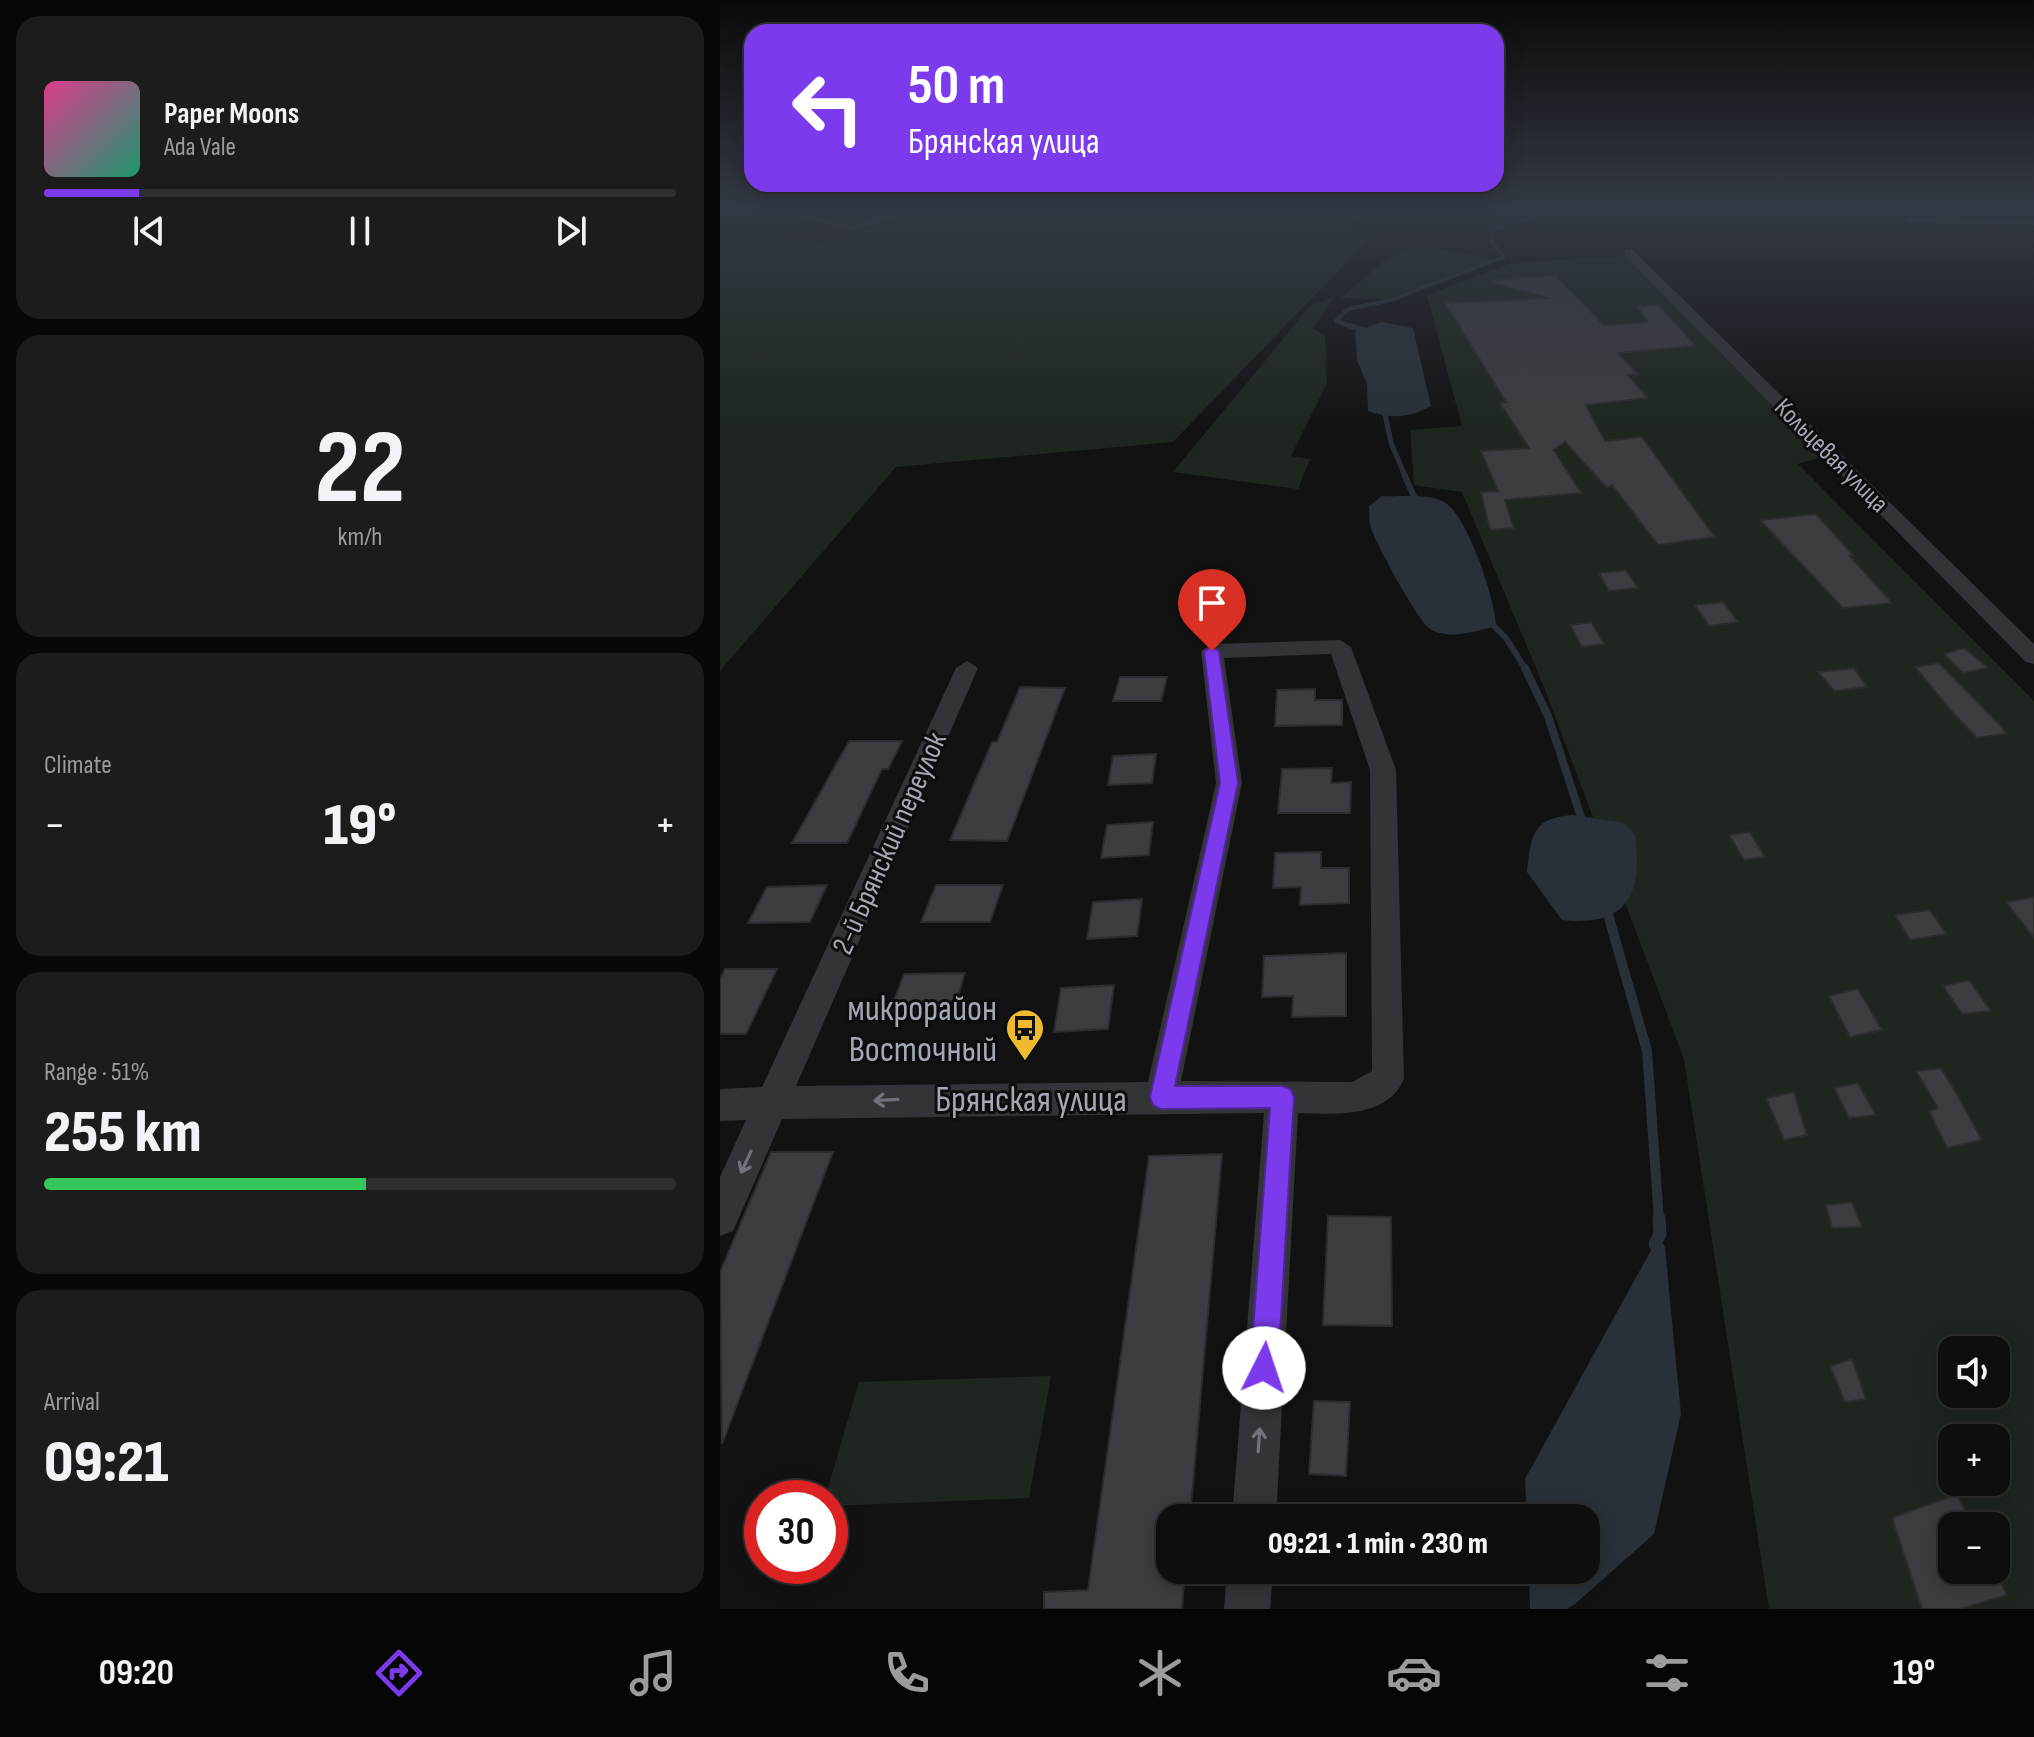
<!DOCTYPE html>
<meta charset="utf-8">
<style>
:root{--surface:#0e0e0e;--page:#1c1c1c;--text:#f1f3f6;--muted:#9b9c9e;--line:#2e2e2e;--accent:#7c3aed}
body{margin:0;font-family:"Sofia Sans Condensed",sans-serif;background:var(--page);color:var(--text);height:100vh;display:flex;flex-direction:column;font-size:30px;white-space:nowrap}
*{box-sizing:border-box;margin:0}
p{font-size:26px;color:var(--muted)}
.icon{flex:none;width:44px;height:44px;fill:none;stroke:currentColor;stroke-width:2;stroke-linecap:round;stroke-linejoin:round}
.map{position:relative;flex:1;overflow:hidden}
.panel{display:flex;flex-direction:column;gap:16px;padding:16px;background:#080808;width:720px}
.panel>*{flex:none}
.top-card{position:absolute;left:24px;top:24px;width:760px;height:168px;border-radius:24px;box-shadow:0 4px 20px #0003,0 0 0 2px var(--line);background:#7c3aed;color:#fff;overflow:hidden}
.fabs{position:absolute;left:1218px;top:1336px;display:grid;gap:16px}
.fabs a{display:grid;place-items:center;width:72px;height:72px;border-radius:16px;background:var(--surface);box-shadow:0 4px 20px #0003,0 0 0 2px var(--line);font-size:40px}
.speed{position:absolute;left:24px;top:1480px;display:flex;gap:16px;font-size:40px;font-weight:700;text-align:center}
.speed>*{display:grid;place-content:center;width:104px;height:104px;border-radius:50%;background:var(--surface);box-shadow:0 4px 20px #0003,0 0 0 2px var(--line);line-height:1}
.speed .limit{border:12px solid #d22;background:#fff;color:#111}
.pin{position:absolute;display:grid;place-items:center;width:68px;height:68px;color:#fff;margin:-82px -34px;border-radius:50% 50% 50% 0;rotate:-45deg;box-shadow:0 0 8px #0007}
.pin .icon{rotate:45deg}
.me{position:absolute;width:88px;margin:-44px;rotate:4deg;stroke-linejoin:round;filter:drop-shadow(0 0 6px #0008)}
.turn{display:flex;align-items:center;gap:28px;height:168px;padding:0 32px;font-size:36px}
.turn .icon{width:104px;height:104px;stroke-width:2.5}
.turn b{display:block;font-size:56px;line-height:68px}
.big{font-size:60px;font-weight:800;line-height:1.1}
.panel .card{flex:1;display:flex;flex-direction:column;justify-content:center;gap:12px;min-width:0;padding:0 28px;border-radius:24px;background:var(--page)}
.panel .dial{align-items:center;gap:0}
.dial b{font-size:104px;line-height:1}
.song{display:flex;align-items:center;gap:24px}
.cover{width:96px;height:96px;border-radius:12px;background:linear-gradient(135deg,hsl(330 70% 55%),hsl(160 70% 35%))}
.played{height:8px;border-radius:4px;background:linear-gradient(90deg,var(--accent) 15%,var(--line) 15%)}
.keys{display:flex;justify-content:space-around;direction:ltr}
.heat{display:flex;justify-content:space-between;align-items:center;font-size:44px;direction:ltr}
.charge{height:12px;border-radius:6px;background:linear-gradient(90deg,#34c759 51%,var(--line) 0)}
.trip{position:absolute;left:436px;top:1504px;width:444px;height:80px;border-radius:24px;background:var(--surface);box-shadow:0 4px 20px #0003,0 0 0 2px var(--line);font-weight:800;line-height:80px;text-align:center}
.tab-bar{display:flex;height:128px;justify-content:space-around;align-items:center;background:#060606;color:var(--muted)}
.tab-bar .icon{width:56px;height:56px}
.tab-bar .selected{color:var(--accent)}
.tab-bar b{font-size:36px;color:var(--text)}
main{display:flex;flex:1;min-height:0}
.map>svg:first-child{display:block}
.green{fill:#1e261f;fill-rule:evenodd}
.water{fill:#293037}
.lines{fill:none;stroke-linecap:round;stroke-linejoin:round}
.stream-far5{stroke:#293037;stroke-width:4}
.stream-far4{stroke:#293037;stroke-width:5}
.stream-far3{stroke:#293037;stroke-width:6}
.stream-far2{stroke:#293037;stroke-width:8}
.stream-far1{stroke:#293037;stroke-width:10}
.stream{stroke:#293037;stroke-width:13}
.building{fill:#3c3d40;stroke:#2c2c2f;stroke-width:2}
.street{fill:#333438;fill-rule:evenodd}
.oneway{stroke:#71747c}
.route{fill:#7c3aed;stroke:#51269a;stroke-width:2}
.labels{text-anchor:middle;stroke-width:6;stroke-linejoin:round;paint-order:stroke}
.far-street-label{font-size:26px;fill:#a3a8b4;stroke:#0d0d0e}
.street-label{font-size:30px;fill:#a3a8b4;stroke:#0d0d0e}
.near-poi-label{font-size:36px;fill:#a3a8b4;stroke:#0d0d0e;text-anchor:end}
.near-street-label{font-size:36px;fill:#a3a8b4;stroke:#0d0d0e}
</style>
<main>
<section class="panel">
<div class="card">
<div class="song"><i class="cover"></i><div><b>Paper Moons</b><p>Ada Vale</p></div></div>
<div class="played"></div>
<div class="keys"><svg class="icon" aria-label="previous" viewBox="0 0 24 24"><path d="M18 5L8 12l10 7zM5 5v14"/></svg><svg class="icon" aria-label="pause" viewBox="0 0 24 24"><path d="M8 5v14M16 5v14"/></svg><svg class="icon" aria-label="next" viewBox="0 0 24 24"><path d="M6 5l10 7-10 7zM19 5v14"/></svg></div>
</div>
<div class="card dial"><b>22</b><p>km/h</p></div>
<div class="card"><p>Climate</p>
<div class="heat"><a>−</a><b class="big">19°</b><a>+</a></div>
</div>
<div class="card"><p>Range · 51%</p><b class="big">255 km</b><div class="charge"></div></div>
<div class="card"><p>Arrival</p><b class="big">09:21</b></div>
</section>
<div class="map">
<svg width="1314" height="1609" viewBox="0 0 1314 1609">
<rect width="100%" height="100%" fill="#121213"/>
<g class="green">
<path d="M 227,206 L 628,206 L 656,211 L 626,221 L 649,239 L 453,442 L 176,467 L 0,671 L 0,229 L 101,243 Z"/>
<path d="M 693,245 L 770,257 L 771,261 L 667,299 L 621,298 L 665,260 Z"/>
<path d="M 906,256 L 1106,456 L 1078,464 L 1314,701 L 1314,1609 L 1049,1609 L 964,1059 L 824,687 L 742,492 L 694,485 L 690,430 L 742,426 L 707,295 L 792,263 ZM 1232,1350 L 1276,1350 L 1276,1394 L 1232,1394 ZM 1232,1438 L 1276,1438 L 1276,1482 L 1232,1482 ZM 1232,1526 L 1276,1526 L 1276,1570 L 1232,1570 Z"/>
<path d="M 614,297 L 593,329 L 605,335 L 607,383 L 571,456 L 590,459 L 578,489 L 453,472 L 591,305 Z"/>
<path d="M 331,1376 L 309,1498 L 110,1506 L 110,1498 L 105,1498 L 139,1382 Z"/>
</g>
<g class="water">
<path d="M 661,322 L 693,328 L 711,406 C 689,418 671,419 648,411 L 647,384 L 637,360 L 635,332 Z"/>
<path d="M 662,496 C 679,497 710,493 724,502 C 747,514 776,601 776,626 C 757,631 726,641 709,628 C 697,619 653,539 650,525 C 649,519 650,512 649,506 Z"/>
<path d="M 853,815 L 904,823 L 915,835 C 924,895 906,927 842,920 L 807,872 C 811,835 812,818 853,815 Z"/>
<path d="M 940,1234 L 945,1248 L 961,1414 L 934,1534 L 855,1604 L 847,1609 L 810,1609 L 809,1570 L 866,1570 L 866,1518 L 807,1518 L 805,1479 Z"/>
</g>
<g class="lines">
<path class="stream-far5" d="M 634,327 L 616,321 L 628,309 L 671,300 L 783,257 L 771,240 L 772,230 L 810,218"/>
<g class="stream-far4">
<path d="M 627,325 L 648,331"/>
<path d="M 664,409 L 671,443 L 686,478"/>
</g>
<g class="stream-far3">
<path d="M 685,476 L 699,508"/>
<path d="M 768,620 L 786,638 L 806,670"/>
</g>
<g class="stream-far2">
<path d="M 805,668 L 828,716 L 864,826"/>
<path d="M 887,909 L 888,913"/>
</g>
<path class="stream-far1" d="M 887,911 L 927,1051 L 939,1220"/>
<path class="stream" d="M 935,1244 L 940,1234 L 939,1218"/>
</g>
<g class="building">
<path d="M 835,275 L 884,325 L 928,322 L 917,306 L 939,305 L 976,346 L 898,353 L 918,374 L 908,375 L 928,398 L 866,405 L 885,441 L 922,437 L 995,537 L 938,545 L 892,485 L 887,488 L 845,442 L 834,450 L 861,493 L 785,500 L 794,528 L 770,530 L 761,492 L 778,491 L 761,451 L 809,448 L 780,403 L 786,402 L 725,303 L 831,298 L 773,283 L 773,280 Z"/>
<path d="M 1096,514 L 1134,556 L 1130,556 L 1172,603 L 1123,608 L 1040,520 Z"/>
<path d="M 906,570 L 918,588 L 889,591 L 879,573 Z"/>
<path d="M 1003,602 L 1018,622 L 989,626 L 975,605 Z"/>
<path d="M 871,622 L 884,644 L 862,647 L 850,625 Z"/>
<path d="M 1244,648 L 1268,668 L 1243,673 L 1224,654 Z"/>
<path d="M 1219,663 L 1282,727 L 1286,734 L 1257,738 L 1233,713 L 1195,667 Z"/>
<path d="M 1134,668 L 1147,687 L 1114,691 L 1098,672 Z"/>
<path d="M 400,677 L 447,677 L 441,701 L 393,701 Z"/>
<path d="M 300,687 L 345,688 L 287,841 L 230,840 L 272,742 L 277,742 Z"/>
<path d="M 595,689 L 595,700 L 622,700 L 622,725 L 555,726 L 557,690 Z"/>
<path d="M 129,741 L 182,741 L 168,769 L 162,769 L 127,843 L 72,843 Z"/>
<path d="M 436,754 L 432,783 L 388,785 L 393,756 Z"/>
<path d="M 612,768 L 611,783 L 631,782 L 630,813 L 558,813 L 562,769 Z"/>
<path d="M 433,822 L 429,855 L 381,858 L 387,825 Z"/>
<path d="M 1030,832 L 1045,857 L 1024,860 L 1009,835 Z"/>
<path d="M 601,852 L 601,868 L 629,868 L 629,903 L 580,905 L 581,887 L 553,888 L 555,853 Z"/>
<path d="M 107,885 L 90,922 L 28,923 L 47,887 Z"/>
<path d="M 216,885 L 283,885 L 270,922 L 201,922 Z"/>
<path d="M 1314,897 L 1314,938 L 1286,902 Z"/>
<path d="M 422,899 L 417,936 L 367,939 L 373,902 Z"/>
<path d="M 1210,910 L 1226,934 L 1190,940 L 1175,915 Z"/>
<path d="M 626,953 L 626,1016 L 572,1017 L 573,996 L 542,997 L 544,956 Z"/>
<path d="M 5,969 L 57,969 L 26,1034 L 0,1034 L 0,979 Z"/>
<path d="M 245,973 L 232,1016 L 168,1017 L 184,974 Z"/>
<path d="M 1249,980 L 1271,1011 L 1242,1014 L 1223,986 Z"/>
<path d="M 394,985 L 388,1029 L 334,1032 L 341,988 Z"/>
<path d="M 1138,989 L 1162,1030 L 1130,1037 L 1109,996 Z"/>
<path d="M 1221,1068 L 1238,1096 L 1262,1140 L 1227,1148 L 1209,1111 L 1218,1108 L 1196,1071 Z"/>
<path d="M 1138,1083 L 1156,1115 L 1129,1118 L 1114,1088 Z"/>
<path d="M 1074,1092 L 1087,1135 L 1064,1140 L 1046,1098 Z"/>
<path d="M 51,1152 L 113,1152 L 2,1444 L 0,1272 Z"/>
<path d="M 502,1154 L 470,1518 L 450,1518 L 450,1570 L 465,1570 L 462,1609 L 324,1609 L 324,1592 L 368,1590 L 429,1156 Z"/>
<path d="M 1132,1202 L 1142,1227 L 1112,1228 L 1106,1205 Z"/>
<path d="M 608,1216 L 671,1217 L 672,1326 L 603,1325 Z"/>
<path d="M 1132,1359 L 1146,1399 L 1125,1402 L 1110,1366 Z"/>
<path d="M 594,1401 L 630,1402 L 626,1476 L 589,1474 Z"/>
<path d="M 1237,1494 L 1253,1526 L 1232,1526 L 1232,1570 L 1274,1570 L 1287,1595 L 1240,1609 L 1202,1609 L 1172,1518 Z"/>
</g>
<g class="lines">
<g class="street">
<path d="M 53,206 C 79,206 102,224 127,224 C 154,224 183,206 214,206 L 126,232 Z"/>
<path d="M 1185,218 L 1314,219 L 1314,225 L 1189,223 Z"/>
<path d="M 905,250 L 913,250 L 1314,644 L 1314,664 L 1306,662 L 905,256 Z"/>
<path d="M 620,640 L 631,647 L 676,770 L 684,1079 C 667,1119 614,1114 578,1113 L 556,1518 L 512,1518 L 544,1113 L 62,1119 L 13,1231 L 0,1236 L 0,1177 L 26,1120 L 0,1121 L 0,1089 L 42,1087 L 236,668 L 247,661 L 258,668 L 76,1086 L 428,1082 L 496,783 L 481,651 L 492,644 ZM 611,654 L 650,770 L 652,1071 L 632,1082 L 461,1081 L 522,783 L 504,658 Z"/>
<path d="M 507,1570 L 553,1570 L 550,1609 L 504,1609 Z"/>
</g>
</g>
<defs><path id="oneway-shaft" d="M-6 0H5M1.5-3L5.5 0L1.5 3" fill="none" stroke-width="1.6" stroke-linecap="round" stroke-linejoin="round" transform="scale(2)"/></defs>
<g class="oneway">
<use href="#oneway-shaft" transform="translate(166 1100) rotate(177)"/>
<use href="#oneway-shaft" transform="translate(26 1162) rotate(115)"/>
<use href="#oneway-shaft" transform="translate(539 1440) rotate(-86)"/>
</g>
<linearGradient id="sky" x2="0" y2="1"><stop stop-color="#0a0a0a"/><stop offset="0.48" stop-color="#333944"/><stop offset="1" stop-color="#333944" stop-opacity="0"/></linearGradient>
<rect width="1314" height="431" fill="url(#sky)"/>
<path class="route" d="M 492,646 L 499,651 L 518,783 L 455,1086 L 562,1086 L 570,1089 L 574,1097 L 558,1368 L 554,1377 L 544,1382 L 534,1377 L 530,1368 L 550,1108 L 441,1109 L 433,1105 L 430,1097 L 500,783 L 484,651 Z"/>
<defs>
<symbol id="bus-pin" viewBox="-11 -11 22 30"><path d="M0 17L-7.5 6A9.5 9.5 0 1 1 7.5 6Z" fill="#efba2e" stroke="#0d0d0e"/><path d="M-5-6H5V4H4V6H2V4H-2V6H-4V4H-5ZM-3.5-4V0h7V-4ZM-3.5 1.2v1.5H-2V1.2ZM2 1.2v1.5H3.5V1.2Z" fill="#111"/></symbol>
</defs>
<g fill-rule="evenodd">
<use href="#bus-pin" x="283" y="1006" width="44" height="60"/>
</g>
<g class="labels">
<g class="far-street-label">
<text transform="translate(1112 455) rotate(45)" y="9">Кольцевая улица</text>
</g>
<g class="street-label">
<text transform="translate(169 843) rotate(-66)" y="10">2-й Брянский переулок</text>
</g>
<g class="near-poi-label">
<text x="277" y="1020">микрорайон<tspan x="277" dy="41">Восточный</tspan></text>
</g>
<g class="near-street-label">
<text x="311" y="1111">Брянская улица</text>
</g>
</g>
</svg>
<div class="fabs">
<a><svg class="icon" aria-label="sound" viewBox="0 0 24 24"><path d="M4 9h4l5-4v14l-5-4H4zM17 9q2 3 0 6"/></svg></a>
<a>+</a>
<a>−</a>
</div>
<div class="speed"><div class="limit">30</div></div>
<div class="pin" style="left:492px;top:651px;background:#d93025"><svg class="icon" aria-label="arrive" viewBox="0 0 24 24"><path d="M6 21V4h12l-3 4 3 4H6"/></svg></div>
<svg class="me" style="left:544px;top:1368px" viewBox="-20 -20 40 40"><circle r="19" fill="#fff"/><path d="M0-13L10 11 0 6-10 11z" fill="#7c3aed"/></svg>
<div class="trip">09:21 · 1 min · 230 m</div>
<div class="top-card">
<div class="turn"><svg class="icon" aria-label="left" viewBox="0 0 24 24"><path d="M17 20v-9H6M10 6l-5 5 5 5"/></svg><div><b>50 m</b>Брянская улица</div></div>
</div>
</div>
</main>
<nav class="tab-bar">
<b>09:20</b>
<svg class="icon selected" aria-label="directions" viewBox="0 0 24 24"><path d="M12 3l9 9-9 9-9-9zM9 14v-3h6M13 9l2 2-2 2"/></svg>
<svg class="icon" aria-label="music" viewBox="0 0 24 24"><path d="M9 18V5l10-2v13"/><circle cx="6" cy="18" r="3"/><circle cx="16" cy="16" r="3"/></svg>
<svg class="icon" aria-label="phone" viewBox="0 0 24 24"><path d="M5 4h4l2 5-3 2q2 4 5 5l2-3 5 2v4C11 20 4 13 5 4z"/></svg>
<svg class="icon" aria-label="climate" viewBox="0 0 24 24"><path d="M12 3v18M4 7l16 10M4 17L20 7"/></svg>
<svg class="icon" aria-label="car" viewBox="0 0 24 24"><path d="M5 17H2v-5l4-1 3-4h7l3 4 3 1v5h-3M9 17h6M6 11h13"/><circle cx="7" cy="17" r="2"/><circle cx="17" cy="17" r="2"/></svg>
<svg class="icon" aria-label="filters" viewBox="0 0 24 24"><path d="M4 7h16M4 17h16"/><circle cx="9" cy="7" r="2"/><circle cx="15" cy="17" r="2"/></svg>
<b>19°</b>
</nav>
